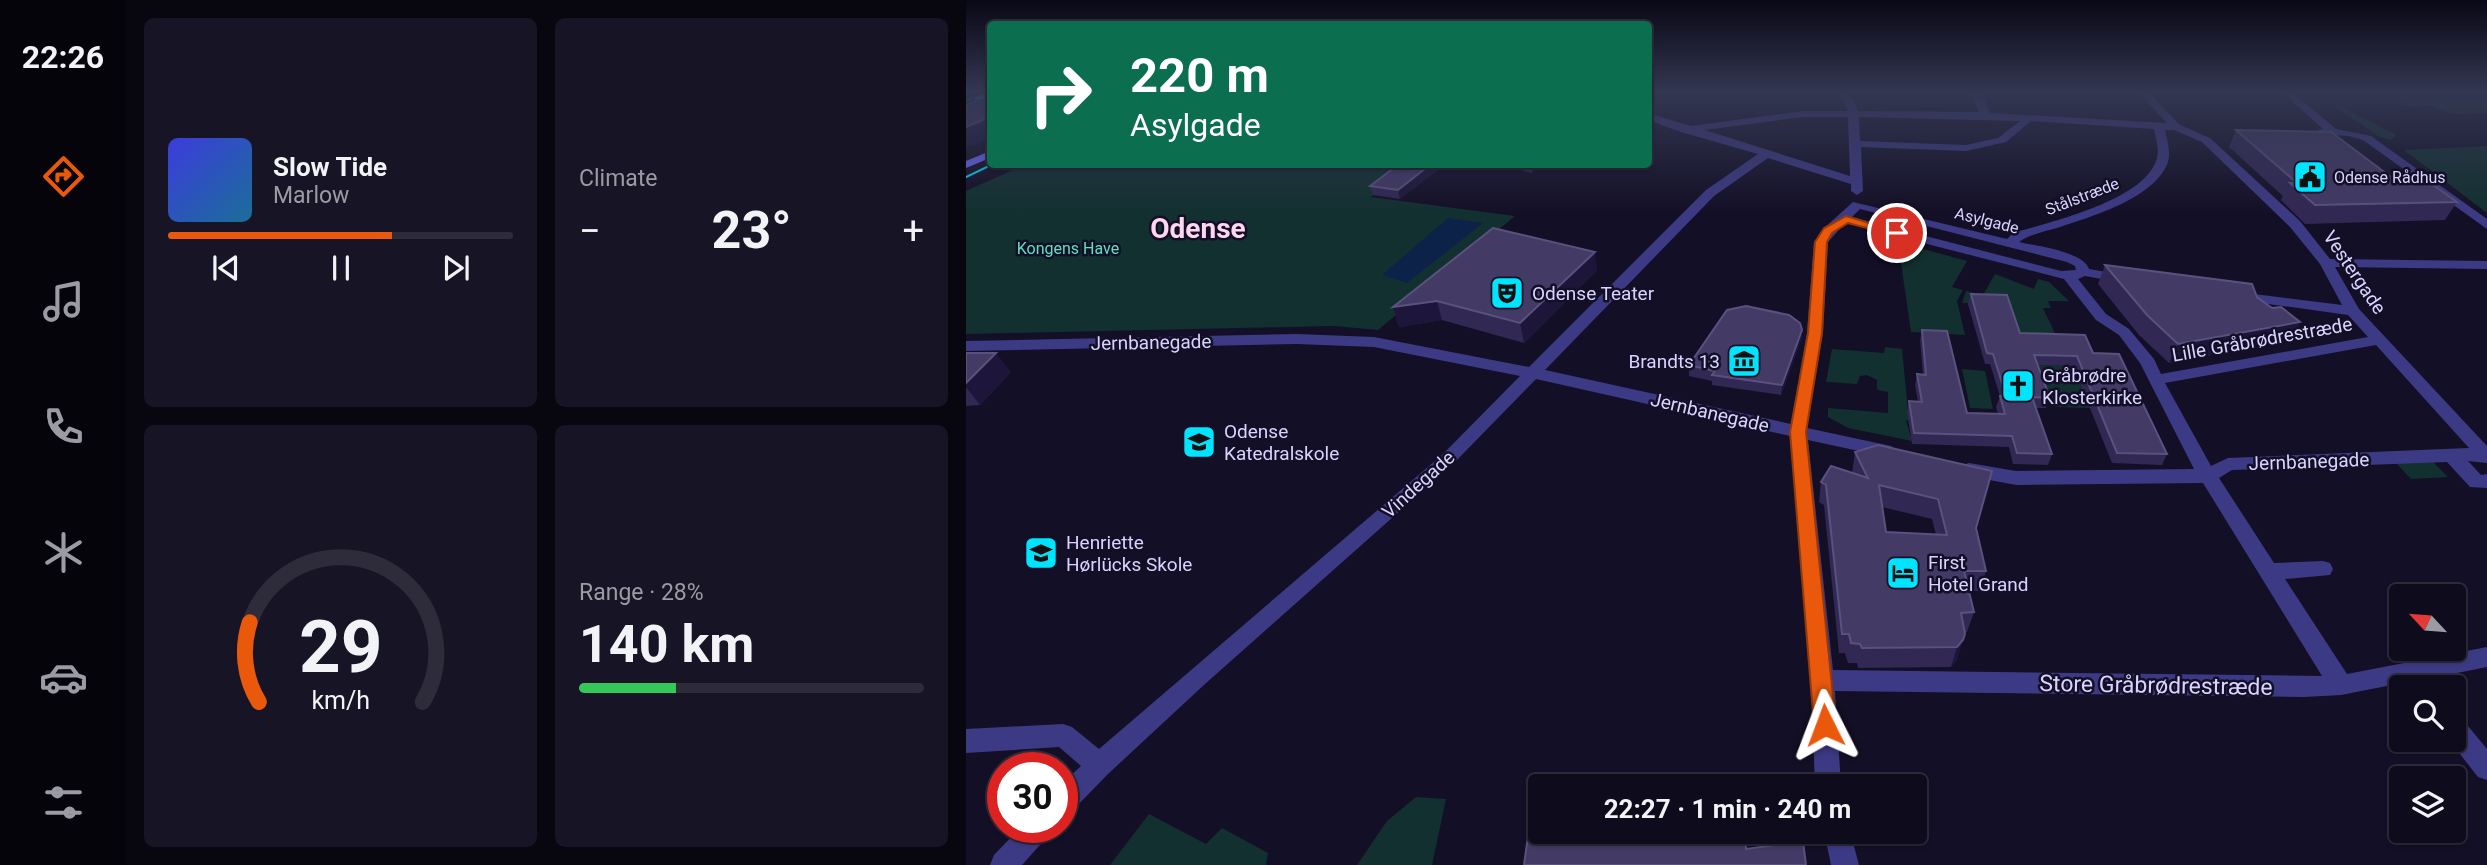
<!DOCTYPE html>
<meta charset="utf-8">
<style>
:root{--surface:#0e0b1c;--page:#171425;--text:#f1f3f6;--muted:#9b9ba3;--line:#2e2b3b;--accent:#ea580c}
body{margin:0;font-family:Roboto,sans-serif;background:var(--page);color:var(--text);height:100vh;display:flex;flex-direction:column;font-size:26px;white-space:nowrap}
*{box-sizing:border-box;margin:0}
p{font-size:23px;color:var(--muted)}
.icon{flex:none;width:38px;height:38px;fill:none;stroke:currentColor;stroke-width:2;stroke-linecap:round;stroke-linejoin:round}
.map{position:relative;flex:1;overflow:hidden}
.details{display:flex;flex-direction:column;gap:18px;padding:18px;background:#08060f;width:840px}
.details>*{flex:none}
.banner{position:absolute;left:21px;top:21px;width:665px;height:147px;border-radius:7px;box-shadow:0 2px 5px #0004,0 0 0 2px var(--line);background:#0b6e4f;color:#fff;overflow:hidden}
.needle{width:46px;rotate:296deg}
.controls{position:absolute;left:1423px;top:584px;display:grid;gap:14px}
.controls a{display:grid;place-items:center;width:77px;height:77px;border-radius:7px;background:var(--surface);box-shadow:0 2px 5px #0004,0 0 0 2px var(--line);font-size:35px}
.speed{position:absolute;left:21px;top:752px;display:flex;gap:14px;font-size:35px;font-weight:700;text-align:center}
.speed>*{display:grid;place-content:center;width:91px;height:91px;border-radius:50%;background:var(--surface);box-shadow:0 2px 5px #0004,0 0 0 2px var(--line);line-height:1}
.speed .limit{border:10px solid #d22;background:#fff;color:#111}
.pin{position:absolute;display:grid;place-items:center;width:60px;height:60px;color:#fff;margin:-30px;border:4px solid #fff;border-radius:50%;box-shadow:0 2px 7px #0007}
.me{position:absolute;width:77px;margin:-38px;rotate:357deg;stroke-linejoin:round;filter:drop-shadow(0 0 5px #0008)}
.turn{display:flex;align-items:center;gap:24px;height:147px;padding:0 28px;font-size:32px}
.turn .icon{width:91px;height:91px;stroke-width:2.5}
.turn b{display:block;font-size:49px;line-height:60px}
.big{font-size:52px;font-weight:700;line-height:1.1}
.details .widget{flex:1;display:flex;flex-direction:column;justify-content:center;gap:10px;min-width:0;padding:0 24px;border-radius:10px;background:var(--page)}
.details .dial{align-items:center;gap:0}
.dial svg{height:182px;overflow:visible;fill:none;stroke:var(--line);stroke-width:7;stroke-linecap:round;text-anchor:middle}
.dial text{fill:var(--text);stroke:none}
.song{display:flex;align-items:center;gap:21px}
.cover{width:84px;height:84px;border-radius:10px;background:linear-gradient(135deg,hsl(240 70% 55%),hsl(200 70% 35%))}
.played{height:7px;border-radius:4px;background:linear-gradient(90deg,var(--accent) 65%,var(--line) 65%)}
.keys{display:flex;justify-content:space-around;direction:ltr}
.heat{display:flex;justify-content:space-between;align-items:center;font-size:38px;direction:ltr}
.charge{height:10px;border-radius:5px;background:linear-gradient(90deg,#34c759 28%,var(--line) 0)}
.details .tiles{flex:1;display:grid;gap:18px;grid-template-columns:repeat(2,1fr)}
.trip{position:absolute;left:562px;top:774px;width:399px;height:70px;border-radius:7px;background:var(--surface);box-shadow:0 2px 5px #0004,0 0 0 2px var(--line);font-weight:700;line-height:70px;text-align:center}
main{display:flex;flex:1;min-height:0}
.menu{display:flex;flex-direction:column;width:126px;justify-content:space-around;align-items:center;background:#06040b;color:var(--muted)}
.menu .icon{width:49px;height:49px}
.menu .on{color:var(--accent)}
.menu b{font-size:32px;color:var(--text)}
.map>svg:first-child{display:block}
.green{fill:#12302f}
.water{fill:#0c2248}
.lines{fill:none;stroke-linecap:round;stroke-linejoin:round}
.street{fill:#3d3a85;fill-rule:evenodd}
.secondary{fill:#6f6bff;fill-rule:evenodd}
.tram{stroke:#00e5ff;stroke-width:2}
.rail-casing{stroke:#00e5ff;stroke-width:5}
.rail{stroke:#130f26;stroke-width:3.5;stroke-dasharray:10;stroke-linecap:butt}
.wall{fill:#312854;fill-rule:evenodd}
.shaded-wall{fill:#1d163a}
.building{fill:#433a66;stroke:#5a527e;stroke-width:2;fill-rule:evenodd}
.route{fill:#ea580c;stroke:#983908;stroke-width:2}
.labels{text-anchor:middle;stroke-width:5;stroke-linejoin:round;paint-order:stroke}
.far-poi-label{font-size:16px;fill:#d9d4ff;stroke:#130f26;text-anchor:start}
.far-street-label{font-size:16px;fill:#d9d4ff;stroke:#130f26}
.far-park-label{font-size:16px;fill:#5fe0c0;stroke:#130f26}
.street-label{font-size:19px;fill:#d9d4ff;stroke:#130f26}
.poi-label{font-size:19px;fill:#d9d4ff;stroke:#130f26;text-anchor:start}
.near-street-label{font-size:23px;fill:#d9d4ff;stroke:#130f26}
.far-town-label{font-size:28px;font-weight:bold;fill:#ffd6f0;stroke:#130f26}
</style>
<main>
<nav class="menu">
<b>22:26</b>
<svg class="icon on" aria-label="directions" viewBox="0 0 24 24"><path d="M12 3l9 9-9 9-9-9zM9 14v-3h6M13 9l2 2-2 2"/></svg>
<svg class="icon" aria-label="music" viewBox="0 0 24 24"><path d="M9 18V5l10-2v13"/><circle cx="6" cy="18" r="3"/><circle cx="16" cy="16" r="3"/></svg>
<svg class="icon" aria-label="phone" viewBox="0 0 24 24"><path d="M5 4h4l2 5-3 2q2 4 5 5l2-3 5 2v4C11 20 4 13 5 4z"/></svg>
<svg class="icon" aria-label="climate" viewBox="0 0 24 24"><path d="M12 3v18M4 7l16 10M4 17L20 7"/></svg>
<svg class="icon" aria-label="car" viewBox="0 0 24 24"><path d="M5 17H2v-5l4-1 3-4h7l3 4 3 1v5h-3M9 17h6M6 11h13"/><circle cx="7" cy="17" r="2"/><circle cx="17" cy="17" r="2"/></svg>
<svg class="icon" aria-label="filters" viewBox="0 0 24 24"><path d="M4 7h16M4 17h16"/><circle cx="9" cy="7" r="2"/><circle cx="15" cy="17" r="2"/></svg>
</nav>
<section class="details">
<div class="tiles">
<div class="widget">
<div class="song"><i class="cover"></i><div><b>Slow Tide</b><p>Marlow</p></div></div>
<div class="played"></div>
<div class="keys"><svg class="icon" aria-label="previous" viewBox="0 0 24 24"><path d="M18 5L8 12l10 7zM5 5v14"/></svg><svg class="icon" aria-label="pause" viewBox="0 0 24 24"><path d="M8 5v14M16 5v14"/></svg><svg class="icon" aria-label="next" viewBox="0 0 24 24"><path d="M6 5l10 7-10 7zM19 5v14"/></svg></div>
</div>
<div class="widget"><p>Climate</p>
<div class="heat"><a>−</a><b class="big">23°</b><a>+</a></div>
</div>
<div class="widget dial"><svg viewBox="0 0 100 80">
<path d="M14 69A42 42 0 1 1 86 69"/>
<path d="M14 69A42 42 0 0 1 10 34" stroke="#ea580c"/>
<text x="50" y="56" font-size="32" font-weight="700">29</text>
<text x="50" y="72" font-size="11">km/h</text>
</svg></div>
<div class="widget"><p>Range · 28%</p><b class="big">140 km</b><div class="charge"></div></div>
</div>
</section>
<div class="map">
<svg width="1521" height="865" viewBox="0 0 1521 865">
<rect width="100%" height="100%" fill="#130f26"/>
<g class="green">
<path d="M 1521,96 L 1521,113 C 1494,113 1486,117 1464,105 L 1443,107 L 1430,98 Z"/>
<path d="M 1374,106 L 1429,134 L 1430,136 L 1424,140 L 1412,136 L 1370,107 Z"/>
<path d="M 1521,146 L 1521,213 L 1438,150 Z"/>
<path d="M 446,164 L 405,197 L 549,216 L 412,330 L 368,326 L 0,334 L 0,191 L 58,165 Z"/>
<path d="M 932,242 L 1001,261 L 986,287 L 997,290 L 991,301 L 999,335 L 945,332 Z"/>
<path d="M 1029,274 L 1068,289 L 1072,279 L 1083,282 L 1103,301 L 1082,301 L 1085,308 L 1077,308 L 1094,344 L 1051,343 L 1035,303 L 996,303 L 1000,291 L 1017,295 Z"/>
<path d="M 919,347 L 936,349 L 943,420 L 940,421 L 946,441 L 882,428 L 862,417 L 862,408 L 922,413 L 922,392 L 911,390 L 911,380 L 901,375 L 894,376 L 891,384 L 860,382 L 866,349 L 918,353 Z"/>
<path d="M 1073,365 L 1107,366 L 1124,408 L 1088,407 Z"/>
<path d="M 996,369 L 1019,371 L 1027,409 L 1004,408 Z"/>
<path d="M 1466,461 L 1482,477 L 1445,479 L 1429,462 Z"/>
<path d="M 450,797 L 480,799 L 466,865 L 391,865 L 421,821 Z"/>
<path d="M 183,814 L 240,844 L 256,828 L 302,853 L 300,865 L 144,865 Z"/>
</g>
<path class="water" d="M 482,218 L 517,223 L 441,283 L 416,275 Z"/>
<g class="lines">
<g class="street">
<path d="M 874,93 L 884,93 L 892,111 L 1013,112 L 1005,93 L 1015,93 L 1024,113 L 1201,123 L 1173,93 L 1183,93 L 1214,125 L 1244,138 L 1334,221 L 1364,259 L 1521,261 L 1521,269 L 1369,267 L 1393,309 L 1521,446 L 1521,463 L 1502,461 L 1515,475 L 1521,474 L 1521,488 L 1504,487 L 1481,462 L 1266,470 L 1253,478 L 1308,563 L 1357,561 L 1364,563 L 1367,569 L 1364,575 L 1319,579 L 1381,674 L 1521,647 L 1521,667 L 1461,679 L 1465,688 L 1440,688 L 1436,683 L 1375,695 L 1338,697 L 869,691 L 875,786 L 849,786 L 845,680 L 824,436 L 570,379 L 489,462 L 239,684 L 142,774 L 105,812 L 96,816 L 96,784 L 115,766 L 93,747 L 0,753 L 0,729 L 97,724 L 106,727 L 133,749 L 477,454 L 554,376 L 408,347 L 331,344 L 0,351 L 0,341 L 331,334 L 408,337 L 563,367 L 740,190 L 792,154 L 715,132 L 682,120 L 682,113 L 725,126 L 837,111 L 882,111 ZM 837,117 L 882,117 L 884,176 L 739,130 ZM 893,117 L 1054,121 L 1032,138 L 1000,145 L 894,141 ZM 1065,121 L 1188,129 C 1190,139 1194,151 1190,161 C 1176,201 1084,222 1047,233 L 1041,239 L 887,202 L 857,229 L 848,242 L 841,333 L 825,424 L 579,370 L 748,196 L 802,158 L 885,184 L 885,191 L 891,195 L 897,191 L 895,147 L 1000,151 L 1040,142 ZM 1199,130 L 1208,130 L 1236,142 L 1324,227 L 1354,264 L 1376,305 L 1272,292 L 1265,296 L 1267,299 L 1382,315 L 1402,337 L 1195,374 L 1188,359 L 1163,329 L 1140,314 L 1112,279 L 1119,276 L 1158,283 L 1165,279 L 1163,276 L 1123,269 C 1118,252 1071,246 1053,242 C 1064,234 1081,231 1094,227 C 1127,216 1189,198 1202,162 C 1205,151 1201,140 1199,130 ZM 894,209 L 1101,262 L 1109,266 L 1110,270 L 1095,271 L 886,217 ZM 879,223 L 1098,279 L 1130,320 L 1153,335 L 1174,363 L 1228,469 L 1050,471 L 1003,463 L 997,465 L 994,470 L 997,475 L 1050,485 L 1237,483 L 1356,676 L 867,670 L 842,440 L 925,458 L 934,452 L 925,446 L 841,428 L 857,333 L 862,242 ZM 1410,345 L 1503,448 L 1262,458 L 1245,466 L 1199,383 Z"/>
<path d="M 1317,93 L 1327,93 L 1370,129 L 1405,136 L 1521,219 L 1521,229 L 1397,140 L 1383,136 L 1352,134 L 1352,130 L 1357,129 Z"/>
<path d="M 1488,717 L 1497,720 L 1521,749 L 1521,780 L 1512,777 L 1483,740 L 1488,740 Z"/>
<path d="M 54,828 L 85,828 L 81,837 L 56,865 L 24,865 L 28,855 Z"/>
<path d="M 858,831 L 884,831 L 893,865 L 865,865 Z"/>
</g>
<path class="secondary" d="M 24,151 L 24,158 L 0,168 L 0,161 Z"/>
<path class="tram" d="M 0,177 L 27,164"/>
<defs>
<path id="rail" d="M 0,103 L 24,94"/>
</defs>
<use href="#rail" class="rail-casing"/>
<use href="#rail" class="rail"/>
</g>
<g class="wall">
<path d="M 1270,130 L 1429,180 L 1491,202 L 1479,220 L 1339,224 L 1315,200 L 1317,196 L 1263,147 Z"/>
<path d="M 433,164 L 479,164 L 434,199 L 407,195 L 404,186 Z"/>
<path d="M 532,164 L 575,164 L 566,173 Z"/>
<path d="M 1139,265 L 1291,297 L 1306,308 L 1334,322 L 1323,341 L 1203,363 L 1173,335 L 1132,284 Z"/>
<path d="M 631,270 L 558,343 L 476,320 L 433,327 L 427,307 Z"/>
<path d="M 1005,294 L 1054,333 L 1127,353 L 1201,454 L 1196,465 L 1146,463 L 1107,366 L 1072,365 L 1084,398 L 1080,408 L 1070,408 L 1086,454 L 1082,465 L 1047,464 L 1043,447 L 946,444 L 941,412 L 943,401 L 952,402 L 949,385 L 951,374 L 957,375 L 954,340 L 956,330 L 1001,413 L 1032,414 L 1030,407 L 1034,396 L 1024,364 L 1019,364 L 1002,304 Z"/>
<path d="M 836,330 L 835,340 L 815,395 L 746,385 L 746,381 L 723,376 L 723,365 Z"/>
<path d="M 0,353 L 45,372 L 14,405 L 0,406 Z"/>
<path d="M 912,445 L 1010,528 L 1020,571 L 1014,591 L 1003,591 L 1008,612 L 1001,632 L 999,632 L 991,660 L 985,667 L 892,668 L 891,663 L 882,663 L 879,653 L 873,653 L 858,505 L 853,502 L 855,482 L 886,473 L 889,452 ZM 916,507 L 966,519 L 970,535 L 920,532 Z"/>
</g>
<g class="shaded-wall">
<path d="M 24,117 L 24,138 L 8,145 L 0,146 L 0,127 Z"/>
<path d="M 465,164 L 479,164 L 434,199 L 432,190 Z"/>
<path d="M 565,164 L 575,164 L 566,173 Z"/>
<path d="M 629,252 L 631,270 L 558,343 L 554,323 Z"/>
<path d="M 471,301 L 476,320 L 433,327 L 427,307 Z"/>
<path d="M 1334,322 L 1323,341 L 1203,363 L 1212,344 Z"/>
<path d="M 836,330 L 835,340 L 815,395 L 816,385 Z"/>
<path d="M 30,353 L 45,372 L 14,405 L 0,387 L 0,383 Z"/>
<path d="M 997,640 L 991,660 L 985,667 L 991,647 Z"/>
</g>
<g class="building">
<path d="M 14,100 L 24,102 L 24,117 L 0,127 L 0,105 Z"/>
<path d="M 1270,130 L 1365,132 L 1429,180 L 1460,180 L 1491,202 L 1349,205 L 1324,183 L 1331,183 Z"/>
<path d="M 433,164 L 465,164 L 432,190 L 404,186 Z"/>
<path d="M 527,228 L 629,252 L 554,323 L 471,301 L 427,307 Z"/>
<path d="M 1139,265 L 1286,284 L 1291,297 L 1306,308 L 1315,307 L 1334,322 L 1212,344 L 1181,315 Z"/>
<path d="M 1005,294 L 1041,295 L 1054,333 L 1119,335 L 1127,353 L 1153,354 L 1201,454 L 1151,453 L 1111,356 L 1068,355 L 1084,398 L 1066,397 L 1086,454 L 1051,453 L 1046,436 L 948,433 L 943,401 L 956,402 L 951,374 L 960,375 L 956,330 L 981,331 L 1001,413 L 1039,414 L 1034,396 L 1040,396 L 1027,354 L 1021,353 Z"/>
<path d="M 780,306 L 823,315 L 834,323 L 836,330 L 816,385 L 746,375 L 749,371 L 723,365 L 761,310 Z"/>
<path d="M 0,353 L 30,353 L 0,383 Z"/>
<path d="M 912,445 L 1026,471 L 1010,528 L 1020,571 L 998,571 L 1008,612 L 995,613 L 999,634 L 997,640 L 991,647 L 896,648 L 894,644 L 885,643 L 883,634 L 876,634 L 860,485 L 855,482 L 865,466 L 902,478 L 889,452 ZM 913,485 L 972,499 L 981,535 L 920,532 Z"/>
<path d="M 574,828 L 574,831 L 780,831 L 780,849 L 837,841 L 840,865 L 558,865 L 563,829 Z"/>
</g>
<linearGradient id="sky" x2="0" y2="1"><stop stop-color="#0a0815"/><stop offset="0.43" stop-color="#333752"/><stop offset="1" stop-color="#333752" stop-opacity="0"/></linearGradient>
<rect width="1521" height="214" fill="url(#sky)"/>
<path class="route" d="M 880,216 L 937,233 L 931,236 L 882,223 L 866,233 L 861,242 L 856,333 L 840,432 L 870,725 L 867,733 L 859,736 L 851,733 L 848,725 L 824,432 L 842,333 L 849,242 L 858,228 Z"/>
<defs>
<symbol id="civic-square" viewBox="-11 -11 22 22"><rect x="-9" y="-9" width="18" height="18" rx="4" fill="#00e5ff" stroke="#130f26"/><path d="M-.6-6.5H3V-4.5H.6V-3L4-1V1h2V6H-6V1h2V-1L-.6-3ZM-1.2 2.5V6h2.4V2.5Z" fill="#111"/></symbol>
<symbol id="theatre-square" viewBox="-11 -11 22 22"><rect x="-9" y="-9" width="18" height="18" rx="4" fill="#00e5ff" stroke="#130f26"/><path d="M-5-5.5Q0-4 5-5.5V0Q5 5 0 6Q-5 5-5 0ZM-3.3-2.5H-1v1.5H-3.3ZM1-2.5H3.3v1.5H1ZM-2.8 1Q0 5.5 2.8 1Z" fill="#111"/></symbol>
<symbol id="museum-square" viewBox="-11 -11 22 22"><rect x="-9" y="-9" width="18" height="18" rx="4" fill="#00e5ff" stroke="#130f26"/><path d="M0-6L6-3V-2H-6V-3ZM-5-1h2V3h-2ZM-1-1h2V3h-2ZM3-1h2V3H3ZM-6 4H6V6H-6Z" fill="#111"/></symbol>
<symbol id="church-square" viewBox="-11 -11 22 22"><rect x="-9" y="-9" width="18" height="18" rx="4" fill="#00e5ff" stroke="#130f26"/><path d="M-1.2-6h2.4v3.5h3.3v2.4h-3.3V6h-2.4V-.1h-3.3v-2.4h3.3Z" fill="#111"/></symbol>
<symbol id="university-square" viewBox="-11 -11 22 22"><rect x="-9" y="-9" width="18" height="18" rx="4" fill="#00e5ff" stroke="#130f26"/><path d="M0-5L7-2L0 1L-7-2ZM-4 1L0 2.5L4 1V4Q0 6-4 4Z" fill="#111"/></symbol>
<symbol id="school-square" viewBox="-11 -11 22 22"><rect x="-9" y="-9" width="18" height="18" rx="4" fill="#00e5ff" stroke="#130f26"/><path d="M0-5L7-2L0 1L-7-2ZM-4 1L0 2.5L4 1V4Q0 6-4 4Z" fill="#111"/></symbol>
<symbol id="hotel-square" viewBox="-11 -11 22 22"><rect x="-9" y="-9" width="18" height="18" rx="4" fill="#00e5ff" stroke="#130f26"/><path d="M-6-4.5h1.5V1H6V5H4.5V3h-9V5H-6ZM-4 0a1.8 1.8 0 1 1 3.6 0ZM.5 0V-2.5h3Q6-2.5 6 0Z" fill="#111"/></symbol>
</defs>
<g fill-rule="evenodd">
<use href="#civic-square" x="1325" y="158" width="38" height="38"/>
<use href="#theatre-square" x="522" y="274" width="38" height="38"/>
<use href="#museum-square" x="759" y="342" width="38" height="38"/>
<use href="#church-square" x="1033" y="367" width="38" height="38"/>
<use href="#university-square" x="214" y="423" width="38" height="38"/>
<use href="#school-square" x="56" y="534" width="38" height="38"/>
<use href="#hotel-square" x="918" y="554" width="38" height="38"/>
</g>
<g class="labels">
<g class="far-poi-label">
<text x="1368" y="183">Odense Rådhus</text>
</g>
<g class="far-street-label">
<text transform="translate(1116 196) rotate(-21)" y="6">Stålstræde</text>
<text transform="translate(1021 220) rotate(14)" y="6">Asylgade</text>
</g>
<g class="far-park-label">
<text x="102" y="254">Kongens Have</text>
</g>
<g class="street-label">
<text transform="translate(1389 272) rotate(56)" y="7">Vestergade</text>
<text transform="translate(1296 339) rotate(-10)" y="7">Lille Gråbrødrestræde</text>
<text transform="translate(185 342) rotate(-1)" y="7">Jernbanegade</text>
<text transform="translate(744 412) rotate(13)" y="7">Jernbanegade</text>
<text transform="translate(1343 461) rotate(-2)" y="7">Jernbanegade</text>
<text transform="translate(452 484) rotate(-42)" y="7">Vindegade</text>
</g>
<g class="poi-label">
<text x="566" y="300">Odense Teater</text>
<text x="754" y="368" text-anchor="end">Brandts 13</text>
<text x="1076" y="382">Gråbrødre<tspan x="1076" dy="22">Klosterkirke</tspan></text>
<text x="258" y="438">Odense<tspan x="258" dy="22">Katedralskole</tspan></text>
<text x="100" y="549">Henriette<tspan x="100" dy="22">Hørlücks Skole</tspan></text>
<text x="962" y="569">First<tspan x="962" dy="22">Hotel Grand</tspan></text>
</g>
<g class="near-street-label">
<text transform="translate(1190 685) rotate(1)" y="8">Store Gråbrødrestræde</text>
</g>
<g class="far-town-label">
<text x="232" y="238">Odense</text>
</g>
</g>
</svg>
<div class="controls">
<a><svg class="needle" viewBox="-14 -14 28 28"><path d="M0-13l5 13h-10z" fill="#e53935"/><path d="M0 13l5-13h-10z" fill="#9b9ba3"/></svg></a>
<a><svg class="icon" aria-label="search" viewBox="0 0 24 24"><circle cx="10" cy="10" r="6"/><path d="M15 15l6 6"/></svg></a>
<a><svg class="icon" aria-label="layers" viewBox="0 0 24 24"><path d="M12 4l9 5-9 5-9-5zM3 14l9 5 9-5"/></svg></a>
</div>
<div class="speed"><div class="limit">30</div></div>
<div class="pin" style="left:931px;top:233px;background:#d93025"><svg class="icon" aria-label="arrive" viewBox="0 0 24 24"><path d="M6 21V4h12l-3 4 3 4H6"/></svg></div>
<svg class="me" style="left:859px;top:725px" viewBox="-20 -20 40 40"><path d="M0-17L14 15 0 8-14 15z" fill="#ea580c" stroke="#fff" stroke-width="4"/></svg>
<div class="trip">22:27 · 1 min · 240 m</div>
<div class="banner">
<div class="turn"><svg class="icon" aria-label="right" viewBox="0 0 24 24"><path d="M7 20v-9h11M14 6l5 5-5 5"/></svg><div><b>220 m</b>Asylgade</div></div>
</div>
</div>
</main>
